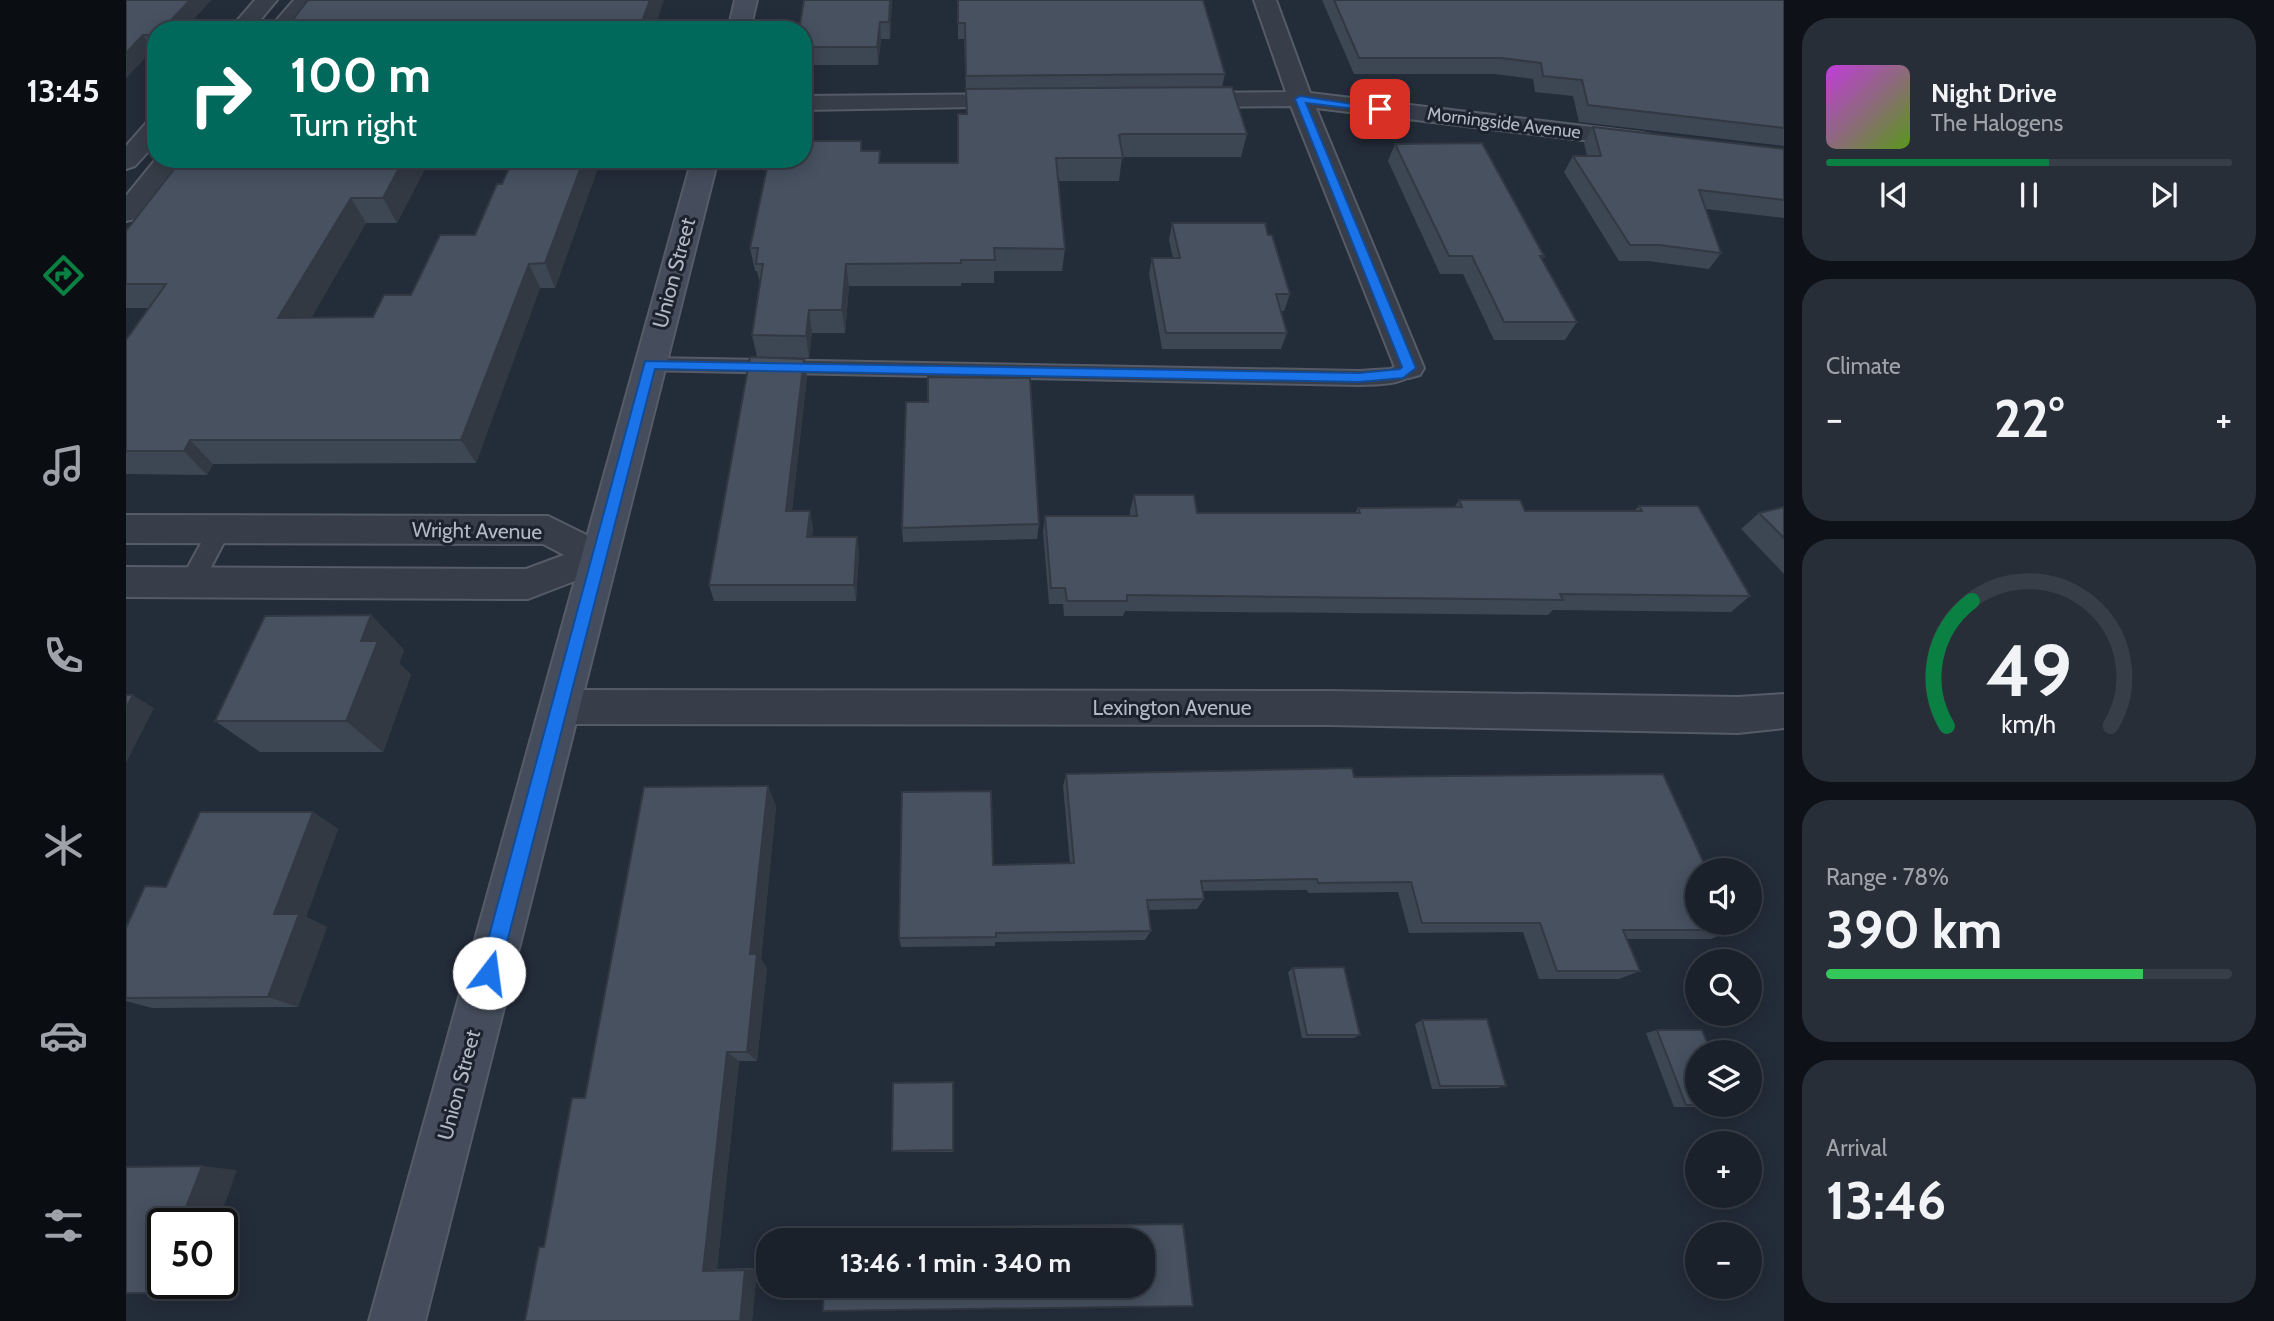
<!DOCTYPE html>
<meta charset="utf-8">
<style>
:root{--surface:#1a212b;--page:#272e37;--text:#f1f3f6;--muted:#9fa3a9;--line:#383e47;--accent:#0b8043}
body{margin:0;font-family:Cabin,sans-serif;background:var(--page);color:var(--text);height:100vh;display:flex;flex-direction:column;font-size:26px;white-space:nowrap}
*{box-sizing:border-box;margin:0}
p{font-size:23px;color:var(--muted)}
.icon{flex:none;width:38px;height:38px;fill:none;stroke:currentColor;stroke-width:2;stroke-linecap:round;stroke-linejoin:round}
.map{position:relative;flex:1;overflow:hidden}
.side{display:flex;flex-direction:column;gap:18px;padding:18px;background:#0e1218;width:490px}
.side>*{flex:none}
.guide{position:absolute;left:21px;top:21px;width:665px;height:147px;border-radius:28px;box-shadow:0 4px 18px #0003,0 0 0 2px var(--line);background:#00695c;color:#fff;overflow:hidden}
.tools{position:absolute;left:1559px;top:858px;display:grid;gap:14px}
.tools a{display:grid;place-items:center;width:77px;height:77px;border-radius:50%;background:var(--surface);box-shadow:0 4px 18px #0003,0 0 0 2px var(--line);font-size:35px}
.speed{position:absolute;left:21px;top:1208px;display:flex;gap:14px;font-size:35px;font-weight:700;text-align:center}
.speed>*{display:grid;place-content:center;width:91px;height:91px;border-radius:50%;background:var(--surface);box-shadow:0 4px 18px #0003,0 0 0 2px var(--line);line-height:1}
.speed .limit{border:4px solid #111;border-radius:10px;background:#fff;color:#111}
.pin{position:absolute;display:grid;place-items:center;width:60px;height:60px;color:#fff;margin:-30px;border-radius:14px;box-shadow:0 4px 10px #0006}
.me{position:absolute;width:77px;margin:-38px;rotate:15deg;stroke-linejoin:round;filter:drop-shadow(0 0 5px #0008)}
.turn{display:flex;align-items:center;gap:24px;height:147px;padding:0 28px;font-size:32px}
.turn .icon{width:91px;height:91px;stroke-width:2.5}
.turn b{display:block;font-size:49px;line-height:60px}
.big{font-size:52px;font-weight:800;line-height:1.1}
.side .widget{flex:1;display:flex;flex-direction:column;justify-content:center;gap:10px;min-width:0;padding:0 24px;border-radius:28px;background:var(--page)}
.side .dial{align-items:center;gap:0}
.dial svg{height:182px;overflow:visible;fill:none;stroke:var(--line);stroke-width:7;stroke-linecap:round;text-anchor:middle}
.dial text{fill:var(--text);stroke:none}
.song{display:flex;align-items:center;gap:21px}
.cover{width:84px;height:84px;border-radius:10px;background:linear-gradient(135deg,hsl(290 70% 55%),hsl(90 70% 35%))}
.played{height:7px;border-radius:4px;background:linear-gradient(90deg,var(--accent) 55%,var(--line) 55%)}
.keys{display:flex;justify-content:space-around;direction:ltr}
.heat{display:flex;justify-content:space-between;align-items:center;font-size:38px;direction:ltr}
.charge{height:10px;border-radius:5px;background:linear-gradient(90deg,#34c759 78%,var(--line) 0)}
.trip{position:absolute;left:630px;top:1228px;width:399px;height:70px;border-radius:28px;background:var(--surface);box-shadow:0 4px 18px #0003,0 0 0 2px var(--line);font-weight:800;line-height:70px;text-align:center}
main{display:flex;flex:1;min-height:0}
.tab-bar{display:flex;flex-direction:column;width:126px;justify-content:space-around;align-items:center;background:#0a0d11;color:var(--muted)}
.tab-bar .icon{width:49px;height:49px}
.tab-bar .on{color:var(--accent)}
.tab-bar b{font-size:32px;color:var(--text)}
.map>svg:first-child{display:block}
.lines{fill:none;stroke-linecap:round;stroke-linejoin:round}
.service-casing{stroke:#555c67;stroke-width:4}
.minor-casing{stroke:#555c67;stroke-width:4}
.secondary-casing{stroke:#555c67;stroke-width:4}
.service{fill:#373e49;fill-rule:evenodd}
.minor{fill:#373e49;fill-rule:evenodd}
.secondary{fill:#454d5c;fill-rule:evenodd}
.wall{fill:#3d4653}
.shaded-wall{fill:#323943}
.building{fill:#475160;stroke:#323943;stroke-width:2}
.route{fill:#1a73e8;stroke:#114b97;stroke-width:2}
.labels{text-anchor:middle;stroke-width:6;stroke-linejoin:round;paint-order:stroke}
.far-street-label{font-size:18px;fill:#b2b9c5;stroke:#1c232e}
.street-label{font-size:21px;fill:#b2b9c5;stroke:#1c232e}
</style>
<main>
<nav class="tab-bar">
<b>13:45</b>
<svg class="icon on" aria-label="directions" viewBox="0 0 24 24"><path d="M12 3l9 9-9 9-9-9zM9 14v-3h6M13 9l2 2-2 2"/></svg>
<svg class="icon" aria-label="music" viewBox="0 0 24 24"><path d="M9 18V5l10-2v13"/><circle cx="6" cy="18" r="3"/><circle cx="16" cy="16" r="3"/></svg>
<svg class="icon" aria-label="phone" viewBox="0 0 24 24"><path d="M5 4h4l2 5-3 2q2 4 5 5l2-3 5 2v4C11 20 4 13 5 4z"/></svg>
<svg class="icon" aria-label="climate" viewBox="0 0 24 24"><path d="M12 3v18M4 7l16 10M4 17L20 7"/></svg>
<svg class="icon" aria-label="car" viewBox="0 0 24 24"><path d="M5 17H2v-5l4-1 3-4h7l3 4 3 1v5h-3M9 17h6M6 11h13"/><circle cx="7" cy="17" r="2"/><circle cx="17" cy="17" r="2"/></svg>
<svg class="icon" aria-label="filters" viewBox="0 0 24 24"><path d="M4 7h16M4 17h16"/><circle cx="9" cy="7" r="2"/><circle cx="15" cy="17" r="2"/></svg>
</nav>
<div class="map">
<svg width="1658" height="1321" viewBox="0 0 1658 1321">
<rect width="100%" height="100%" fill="#232c39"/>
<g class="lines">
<defs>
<g id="service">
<path d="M 524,358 L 1233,371 L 1264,369 L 1283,361 L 1293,368 C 1281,386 1252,384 1233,385 L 517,370 L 514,365 Z"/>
<path d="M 94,520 L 102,523 L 105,529 L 73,590 L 65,592 L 57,590 L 53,583 L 57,576 L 86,523 Z"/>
</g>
<g id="minor">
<path d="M 129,0 L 151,0 L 126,30 L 103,30 Z"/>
<path d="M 168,0 L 190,0 L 165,30 L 142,30 Z"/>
<path d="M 1128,0 L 1150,0 L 1184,93 L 1516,133 L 1525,135 L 1528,140 L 1525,145 L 1516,147 L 1190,108 L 1298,368 L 1294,375 L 1283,378 L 1272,375 L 1165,106 L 1057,107 L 1049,105 L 1045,100 L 1049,95 L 1057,93 L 1160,92 Z"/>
<path d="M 892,94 L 900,96 L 904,101 L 900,106 L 677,110 L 677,96 Z"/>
<path d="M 30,120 L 30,143 L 9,166 L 0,169 L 0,146 L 21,122 Z"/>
<path d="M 30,159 L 57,159 L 9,219 L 0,221 L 0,196 Z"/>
<path d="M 0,515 L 422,516 L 485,547 L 490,557 L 485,567 L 402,599 L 0,597 L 0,567 L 400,569 L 438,555 L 417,544 L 0,543 Z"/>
<path d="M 434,690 L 1202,691 L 1612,697 L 1658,694 L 1658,728 L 1612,733 L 1202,725 L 434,724 L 420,719 L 414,707 L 420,695 Z"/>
</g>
<g id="secondary">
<path d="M 609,0 L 631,0 L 624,30 L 602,30 Z"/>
<path d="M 566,159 L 592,159 L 299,1321 L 243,1321 Z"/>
</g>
</defs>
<use href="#service" class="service-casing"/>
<use href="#minor" class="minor-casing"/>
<use href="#secondary" class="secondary-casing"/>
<use href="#service" class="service"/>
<use href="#minor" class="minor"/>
<use href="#secondary" class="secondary"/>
</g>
<g class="wall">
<path d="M 0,0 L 85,0 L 58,30 L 30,30 L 30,49 L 27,49 L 0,78 Z"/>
<path d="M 766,0 L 764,39 L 755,39 L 752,65 L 677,65 L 677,30 Z"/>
<path d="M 832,0 L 1099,74 L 1096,87 L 1121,134 L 1115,157 L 996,157 L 993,181 L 932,181 L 939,249 L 936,271 L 868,271 L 868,283 L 835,283 L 835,286 L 723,286 L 719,333 L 686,333 L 683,358 L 631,357 L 626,335 L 634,283 L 631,271 L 629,271 L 624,248 L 735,141 L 736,151 L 755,163 L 832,163 L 840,114 L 840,92 L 838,39 L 832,39 Z"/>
<path d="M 1196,0 L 1658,0 L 1658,146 L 1453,122 L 1447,96 L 1409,92 L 1407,79 L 1368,74 L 1228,74 Z"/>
<path d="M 1467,127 L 1658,149 L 1658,218 L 1580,209 L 1595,253 L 1583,269 L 1522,261 L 1493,261 L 1438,172 L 1447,156 L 1461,156 L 1458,143 Z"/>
<path d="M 1269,144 L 1418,256 L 1416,260 L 1451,322 L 1439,340 L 1368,340 L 1337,274 L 1314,274 L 1262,161 Z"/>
<path d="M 56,159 L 304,159 L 271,223 L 240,223 L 185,318 L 247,317 L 285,295 L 349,235 L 376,184 L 387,159 L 479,159 L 477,162 L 474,162 L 429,288 L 414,288 L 350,463 L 87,464 L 81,475 L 0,474 L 0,340 L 22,308 L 0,308 L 0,231 Z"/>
<path d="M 1046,223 L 1164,294 L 1158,311 L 1154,311 L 1161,333 L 1155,349 L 1036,349 L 1023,274 L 1026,258 L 1047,258 L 1043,240 Z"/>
<path d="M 681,376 L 666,511 L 687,527 L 686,537 L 731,537 L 733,553 L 730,601 L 588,601 L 583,585 Z"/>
<path d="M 802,402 L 913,524 L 911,539 L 777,542 L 776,528 Z"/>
<path d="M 1008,495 L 1071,513 L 1229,513 L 1232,508 L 1328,508 L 1333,500 L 1399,511 L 1508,511 L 1513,506 L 1624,596 L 1605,612 L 1427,610 L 1422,615 L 999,611 L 997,616 L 938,616 L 937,604 L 923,604 L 917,532 L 919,516 L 1004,516 L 1004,511 Z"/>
<path d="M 1658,507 L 1658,574 L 1615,529 L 1633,513 Z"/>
<path d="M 245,615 L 278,650 L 273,663 L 285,675 L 257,752 L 134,752 L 89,721 Z"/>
<path d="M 940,774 L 1228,777 L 1608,930 L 1585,939 L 1501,939 L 1514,971 L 1493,979 L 1413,979 L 1397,932 L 1283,933 L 1272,892 L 1182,893 L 1181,890 L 1076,891 L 1078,899 L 1071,909 L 1022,910 L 1025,931 L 1019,940 L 869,942 L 869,946 L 775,947 L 773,938 L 944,864 L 937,786 Z"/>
<path d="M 642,786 L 650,806 L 635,959 L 641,968 L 631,1061 L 613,1061 L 591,1269 L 631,1268 L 626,1321 L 399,1321 L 459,1098 Z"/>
<path d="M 187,812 L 212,829 L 180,917 L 201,927 L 172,1007 L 26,1008 L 0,1001 L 0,928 L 40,887 Z"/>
<path d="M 1167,968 L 1234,1035 L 1227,1038 L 1176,1038 L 1162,972 Z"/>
<path d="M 1296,1020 L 1380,1086 L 1371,1088 L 1306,1089 L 1289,1024 Z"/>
<path d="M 1531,1030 L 1607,1105 L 1594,1107 L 1548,1107 L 1520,1033 Z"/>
<path d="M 827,1082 L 827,1152 L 767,1152 L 766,1151 Z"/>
</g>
<g class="shaded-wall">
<path d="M 64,0 L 85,0 L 58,30 L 36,30 Z"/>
<path d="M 524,0 L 538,0 L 528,30 L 513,30 Z"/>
<path d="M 764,0 L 766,0 L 764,39 L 763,22 Z"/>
<path d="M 754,22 L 755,39 L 752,65 L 751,47 Z"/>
<path d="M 17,35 L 27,49 L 0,78 L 0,53 Z"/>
<path d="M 278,159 L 304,159 L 271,223 L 257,198 Z"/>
<path d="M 458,159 L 473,159 L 474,162 L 429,288 L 419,263 Z"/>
<path d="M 225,198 L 240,223 L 171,343 L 152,318 Z"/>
<path d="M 403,264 L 414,288 L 350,463 L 335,440 Z"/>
<path d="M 720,264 L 723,286 L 719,333 L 716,310 Z"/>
<path d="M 683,310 L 686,333 L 683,358 L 680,336 Z"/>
<path d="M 678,359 L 681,376 L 664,527 L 660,511 Z"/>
<path d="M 64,440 L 87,464 L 81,475 L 58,451 Z"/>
<path d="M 684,511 L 687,527 L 684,553 L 681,537 Z"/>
<path d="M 731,537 L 733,553 L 730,601 L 728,585 Z"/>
<path d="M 245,615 L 278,650 L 273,663 L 285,675 L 257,752 L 220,721 L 235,641 Z"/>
<path d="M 7,695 L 28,708 L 0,763 L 0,708 Z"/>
<path d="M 642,786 L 650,806 L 635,959 L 641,968 L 631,1061 L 621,1052 L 624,954 Z"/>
<path d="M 187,812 L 212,829 L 180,917 L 201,927 L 172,1007 L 142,997 L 148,914 Z"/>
<path d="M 601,1052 L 613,1061 L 591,1269 L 577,1271 Z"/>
<path d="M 76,1166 L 111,1170 L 92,1223 L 54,1223 Z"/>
<path d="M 631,1268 L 626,1321 L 614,1321 L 619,1270 Z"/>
<path d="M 37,1271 L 37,1283 L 71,1283 L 69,1290 L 29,1293 Z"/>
</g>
<g class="building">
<path d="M 0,0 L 64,0 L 36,30 L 30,30 L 30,35 L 17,35 L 0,53 Z"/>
<path d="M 182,0 L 524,0 L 513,30 L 159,30 Z"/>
<path d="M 678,0 L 764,0 L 763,22 L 754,22 L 751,47 L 677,47 L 677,30 L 673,30 Z"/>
<path d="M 832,0 L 1077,0 L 1099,74 L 840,76 L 839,23 L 832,23 Z"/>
<path d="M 1208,0 L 1658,0 L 1658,128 L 1462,105 L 1456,80 L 1417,76 L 1415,63 L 1375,58 L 1233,58 Z"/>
<path d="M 1106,87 L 1121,134 L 996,134 L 993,135 L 997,158 L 930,158 L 939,249 L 868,248 L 869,260 L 835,260 L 835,263 L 720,264 L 716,310 L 683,310 L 680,336 L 626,335 L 637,264 L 630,264 L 632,248 L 624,248 L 643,159 L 677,159 L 677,141 L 735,141 L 735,151 L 754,151 L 753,163 L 832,163 L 832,114 L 841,114 L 840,89 Z"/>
<path d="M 1467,127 L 1658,149 L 1658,200 L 1573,190 L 1595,253 L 1533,245 L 1504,245 L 1447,156 L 1475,156 Z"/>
<path d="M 1356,143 L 1418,256 L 1414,256 L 1451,322 L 1378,322 L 1346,256 L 1323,256 L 1269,144 Z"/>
<path d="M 56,159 L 278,159 L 257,198 L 225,198 L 152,318 L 247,317 L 258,295 L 285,295 L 314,235 L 349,235 L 371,184 L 376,184 L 387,159 L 458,159 L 419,263 L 403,264 L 335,440 L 64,440 L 58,451 L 0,451 L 0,340 L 40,284 L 0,284 L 0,231 Z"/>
<path d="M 1046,223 L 1139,223 L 1142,235 L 1146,235 L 1164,294 L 1150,294 L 1161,333 L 1040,333 L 1026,258 L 1054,258 Z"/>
<path d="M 624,357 L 678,359 L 660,511 L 684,511 L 681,537 L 731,537 L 728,585 L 583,585 Z"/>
<path d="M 802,377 L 904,378 L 913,524 L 776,528 L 780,402 L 802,402 Z"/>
<path d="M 1008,495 L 1068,495 L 1071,513 L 1234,513 L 1232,508 L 1336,507 L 1333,500 L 1394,500 L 1399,511 L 1516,511 L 1513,506 L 1572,506 L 1624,596 L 1434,594 L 1437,600 L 1001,595 L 1001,601 L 941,601 L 939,588 L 925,588 L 919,516 L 1011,516 Z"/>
<path d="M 1658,507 L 1658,538 L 1633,513 Z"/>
<path d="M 245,615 L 235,641 L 252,641 L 220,721 L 89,721 L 139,616 Z"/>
<path d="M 0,695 L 7,695 L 0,708 Z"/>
<path d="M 1226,768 L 1228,777 L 1537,774 L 1581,870 L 1572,870 L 1572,922 L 1605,922 L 1608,930 L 1497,930 L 1514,971 L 1431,971 L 1414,923 L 1296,923 L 1285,882 L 1192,883 L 1191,879 L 1075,881 L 1078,899 L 1021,900 L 1025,931 L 870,933 L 870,937 L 773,938 L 776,792 L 865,791 L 867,865 L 948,863 L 940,774 Z"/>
<path d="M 642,786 L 624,954 L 631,954 L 621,1052 L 601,1052 L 577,1271 L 619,1270 L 614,1321 L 399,1321 L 413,1247 L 418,1247 L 446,1098 L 459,1098 L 518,787 Z"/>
<path d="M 74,812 L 187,812 L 148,914 L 173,914 L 142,997 L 0,998 L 0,928 L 19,886 L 40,887 Z"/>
<path d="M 1218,967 L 1234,1035 L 1181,1035 L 1167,968 Z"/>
<path d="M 1361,1019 L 1380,1086 L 1314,1086 L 1296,1020 Z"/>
<path d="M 1531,1030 L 1576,1030 L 1585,1052 L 1572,1052 L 1572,1104 L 1607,1105 L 1560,1105 Z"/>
<path d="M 827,1082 L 827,1150 L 766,1151 L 767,1083 Z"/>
<path d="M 76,1166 L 54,1223 L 37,1223 L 37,1271 L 29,1293 L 0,1293 L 0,1167 Z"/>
<path d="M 1057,1224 L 1067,1306 L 697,1311 L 698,1286 L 1017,1286 L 1017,1241 L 700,1241 L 701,1229 Z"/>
</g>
<path class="route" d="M 1174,96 L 1259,109 L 1254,112 L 1180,103 L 1290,368 L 1277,378 L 1233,382 L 529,369 L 373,973 L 370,980 L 363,982 L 356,980 L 353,973 L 519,361 L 1233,373 L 1274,369 L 1276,367 L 1169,99 Z"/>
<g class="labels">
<g class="far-street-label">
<text transform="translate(1378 123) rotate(7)" y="6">Morningside Avenue</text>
</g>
<g class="street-label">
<text transform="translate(548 273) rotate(-75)" y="7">Union Street</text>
<text transform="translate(351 531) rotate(1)" y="7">Wright Avenue</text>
<text x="1046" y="715">Lexington Avenue</text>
<text transform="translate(333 1085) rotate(-75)" y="7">Union Street</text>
</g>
</g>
</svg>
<div class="tools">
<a><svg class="icon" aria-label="sound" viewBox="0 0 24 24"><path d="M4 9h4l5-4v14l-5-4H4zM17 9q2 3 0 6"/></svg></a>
<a><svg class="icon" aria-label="search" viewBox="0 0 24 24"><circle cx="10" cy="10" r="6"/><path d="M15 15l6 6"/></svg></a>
<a><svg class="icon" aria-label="layers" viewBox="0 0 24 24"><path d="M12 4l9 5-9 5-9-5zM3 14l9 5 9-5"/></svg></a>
<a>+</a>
<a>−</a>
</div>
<div class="speed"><div class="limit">50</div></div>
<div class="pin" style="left:1254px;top:109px;background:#d93025"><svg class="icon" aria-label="arrive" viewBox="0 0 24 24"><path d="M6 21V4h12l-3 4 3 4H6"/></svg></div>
<svg class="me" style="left:363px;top:973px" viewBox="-20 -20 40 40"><circle r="19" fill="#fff"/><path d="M0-13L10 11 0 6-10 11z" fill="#1a73e8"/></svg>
<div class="trip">13:46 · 1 min · 340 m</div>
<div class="guide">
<div class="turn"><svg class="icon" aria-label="right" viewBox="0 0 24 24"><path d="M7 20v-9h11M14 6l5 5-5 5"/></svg><div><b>100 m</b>Turn right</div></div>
</div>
</div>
<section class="side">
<div class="widget">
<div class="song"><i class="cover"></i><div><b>Night Drive</b><p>The Halogens</p></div></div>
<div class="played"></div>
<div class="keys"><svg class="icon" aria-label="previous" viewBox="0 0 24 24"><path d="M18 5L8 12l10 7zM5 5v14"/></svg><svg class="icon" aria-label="pause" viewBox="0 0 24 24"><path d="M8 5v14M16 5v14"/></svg><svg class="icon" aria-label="next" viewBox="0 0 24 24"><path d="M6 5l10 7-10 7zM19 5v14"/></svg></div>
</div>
<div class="widget"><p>Climate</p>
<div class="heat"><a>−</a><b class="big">22°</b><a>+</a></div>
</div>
<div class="widget dial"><svg viewBox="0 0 100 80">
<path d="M14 69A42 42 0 1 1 86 69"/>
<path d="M14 69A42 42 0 0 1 25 14" stroke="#0b8043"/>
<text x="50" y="56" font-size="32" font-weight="700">49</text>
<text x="50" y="72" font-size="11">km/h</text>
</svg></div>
<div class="widget"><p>Range · 78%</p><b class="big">390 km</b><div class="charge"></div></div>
<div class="widget"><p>Arrival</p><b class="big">13:46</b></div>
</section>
</main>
